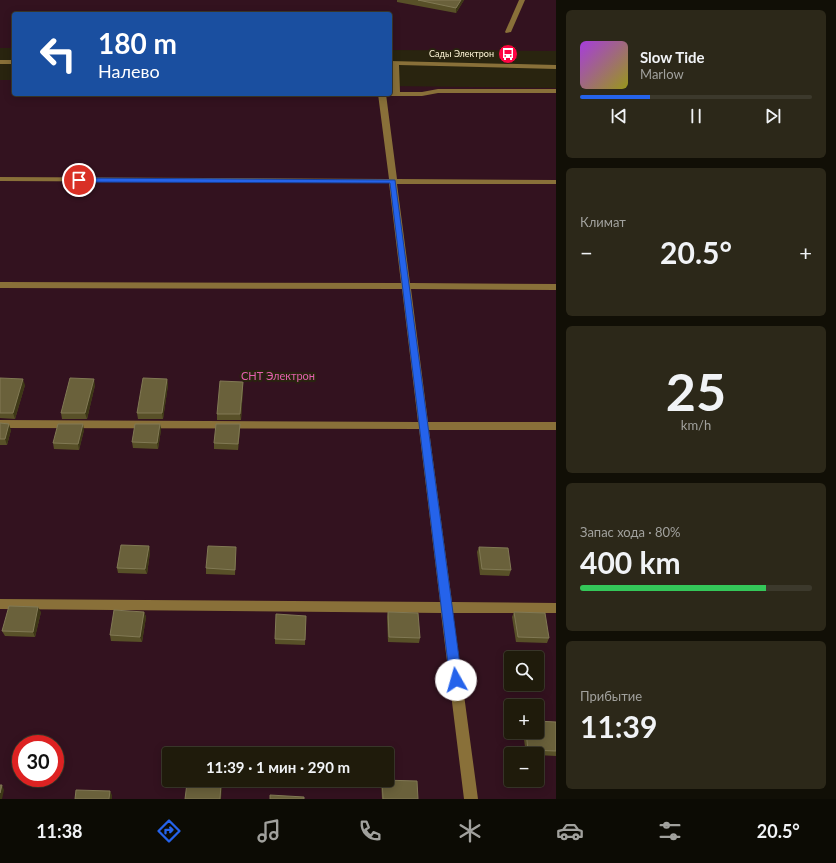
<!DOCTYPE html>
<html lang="ru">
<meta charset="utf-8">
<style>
:root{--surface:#1f1b0b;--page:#2c2819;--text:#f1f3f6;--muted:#a1a19d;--line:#3c392c;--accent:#2563eb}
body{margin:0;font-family:Lato,sans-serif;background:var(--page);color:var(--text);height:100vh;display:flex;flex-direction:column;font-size:15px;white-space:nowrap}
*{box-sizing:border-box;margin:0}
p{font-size:13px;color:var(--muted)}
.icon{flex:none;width:22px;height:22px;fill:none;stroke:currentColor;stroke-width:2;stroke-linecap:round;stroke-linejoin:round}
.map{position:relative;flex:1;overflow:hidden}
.panel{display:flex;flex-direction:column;gap:10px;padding:10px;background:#110f06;width:280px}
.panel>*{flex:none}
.hud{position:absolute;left:12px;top:12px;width:380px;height:84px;border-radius:4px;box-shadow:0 2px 10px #0003,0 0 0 1px var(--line);background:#1a4fa0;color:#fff;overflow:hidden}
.controls{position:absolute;left:504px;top:651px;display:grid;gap:8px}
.controls a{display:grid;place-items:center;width:40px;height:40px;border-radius:4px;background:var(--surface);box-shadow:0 2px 10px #0003,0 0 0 1px var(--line);font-size:20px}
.speed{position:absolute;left:12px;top:735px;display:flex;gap:8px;font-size:20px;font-weight:700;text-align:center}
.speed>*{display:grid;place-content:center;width:52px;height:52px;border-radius:50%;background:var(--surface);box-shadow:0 2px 10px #0003,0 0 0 1px var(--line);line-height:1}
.speed .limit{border:6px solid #d22;background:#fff;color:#111}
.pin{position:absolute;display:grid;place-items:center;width:34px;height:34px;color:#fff;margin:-17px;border:2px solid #fff;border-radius:50%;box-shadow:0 1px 4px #0007}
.me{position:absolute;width:44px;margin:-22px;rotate:353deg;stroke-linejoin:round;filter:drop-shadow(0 0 3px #0008)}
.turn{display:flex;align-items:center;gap:14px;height:84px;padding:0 20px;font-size:18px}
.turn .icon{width:52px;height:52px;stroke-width:2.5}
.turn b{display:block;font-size:28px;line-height:34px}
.big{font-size:30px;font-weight:700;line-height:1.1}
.panel .card{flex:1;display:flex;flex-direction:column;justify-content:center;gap:6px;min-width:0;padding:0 14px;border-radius:6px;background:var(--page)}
.panel .dial{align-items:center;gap:0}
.dial b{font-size:52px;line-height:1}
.song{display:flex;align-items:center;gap:12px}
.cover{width:48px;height:48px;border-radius:6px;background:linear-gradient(135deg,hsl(280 70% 55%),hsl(60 70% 35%))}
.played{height:4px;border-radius:2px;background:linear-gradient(90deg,var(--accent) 30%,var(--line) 30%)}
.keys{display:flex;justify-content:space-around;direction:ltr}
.heat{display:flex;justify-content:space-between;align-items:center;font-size:22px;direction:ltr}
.charge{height:6px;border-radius:3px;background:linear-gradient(90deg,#34c759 80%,var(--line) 0)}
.trip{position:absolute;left:162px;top:747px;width:232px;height:40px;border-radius:4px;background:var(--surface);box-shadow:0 2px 10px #0003,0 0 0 1px var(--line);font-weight:700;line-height:40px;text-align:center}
.tabs{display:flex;height:64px;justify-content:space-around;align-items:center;background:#0c0b04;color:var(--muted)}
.tabs .icon{width:28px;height:28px}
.tabs .selected{color:var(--accent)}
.tabs b{font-size:18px;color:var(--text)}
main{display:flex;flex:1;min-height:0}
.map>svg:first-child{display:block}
.green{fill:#33121f;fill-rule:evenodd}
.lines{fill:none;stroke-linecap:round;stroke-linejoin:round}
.minor{fill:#897039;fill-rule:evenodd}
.wall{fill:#585028}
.shaded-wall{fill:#3d3716}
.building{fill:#6a613b;stroke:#817954}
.route{fill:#2563eb;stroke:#184099}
.labels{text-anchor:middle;stroke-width:4;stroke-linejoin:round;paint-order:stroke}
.far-poi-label{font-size:9px;fill:#fff6d8;stroke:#29240f;text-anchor:end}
.park-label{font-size:11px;fill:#e45faf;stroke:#29240f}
</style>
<main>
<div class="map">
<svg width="556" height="799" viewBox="0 0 556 799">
<rect width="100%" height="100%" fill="#29240f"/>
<g class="green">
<path d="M 0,0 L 556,0 L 556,51 L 390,50 L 390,14 L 14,14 L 14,48 L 0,48 Z"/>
<path d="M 0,80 L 14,80 L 14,94 L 390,94 L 390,86 L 556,88 L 556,799 L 0,799 ZM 511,658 L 537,658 L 537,684 L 511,684 ZM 511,706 L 537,706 L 537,732 L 511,732 ZM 21,744 L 55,744 L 55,778 L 21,778 ZM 169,754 L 387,754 L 387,780 L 169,780 ZM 511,754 L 537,754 L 537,780 L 511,780 Z"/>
</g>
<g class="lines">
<g class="minor">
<path d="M 519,0 L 525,0 L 511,32 L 506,33 L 505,32 Z"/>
<rect x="0" y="60" width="14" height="4"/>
<path d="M 390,61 L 556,65 L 556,69 L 399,65 L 400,92 L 422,92 L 438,89 L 556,89 L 556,93 L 438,93 L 422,96 L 390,96 L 386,94 L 392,92 L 393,65 L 390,65 Z"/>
<path d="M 378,94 L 386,94 L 397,179 L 556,180 L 556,184 L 397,184 L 410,283 L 556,284 L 556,290 L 411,289 L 428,422 L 556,422 L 556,430 L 429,430 L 452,602 L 556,603 L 556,613 L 453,613 L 478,799 L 464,799 L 441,613 L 0,609 L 0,599 L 440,602 L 419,429 L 0,428 L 0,420 L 418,422 L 402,289 L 0,288 L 0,282 L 401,283 L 389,183 L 0,181 L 0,177 L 389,179 Z"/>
</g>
</g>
<g class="wall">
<path d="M 397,0 L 464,0 L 456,13 L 397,2 Z"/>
<path d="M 0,378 L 25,385 L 15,419 L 0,418 Z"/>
<path d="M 167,379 L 168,385 L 163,419 L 138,419 L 137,413 Z"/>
<path d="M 243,382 L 243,388 L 241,420 L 217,420 L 217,414 Z"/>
<path d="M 95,385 L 87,419 L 62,419 L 61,413 Z"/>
<path d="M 0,423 L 11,430 L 7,445 L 0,445 Z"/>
<path d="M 160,424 L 161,430 L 158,449 L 133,448 L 132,442 Z"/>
<path d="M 240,424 L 240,430 L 238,450 L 214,449 L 214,443 Z"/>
<path d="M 84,430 L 79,450 L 54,449 L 53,443 Z"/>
<path d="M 149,546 L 150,552 L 147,574 L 118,573 L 117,568 Z"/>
<path d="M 479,547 L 511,570 L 509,576 L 480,575 L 477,552 Z"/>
<path d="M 236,553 L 235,575 L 206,574 L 206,568 Z"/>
<path d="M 41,612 L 35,637 L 5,636 L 2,631 Z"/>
<path d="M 144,612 L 146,617 L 142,642 L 111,641 L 110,635 Z"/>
<path d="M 388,612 L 420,638 L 419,643 L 388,642 L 387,617 Z"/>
<path d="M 514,612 L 549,638 L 547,643 L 516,642 L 512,617 Z"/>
<path d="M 306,616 L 305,645 L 275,644 L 275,639 Z"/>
<path d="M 556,722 L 556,756 L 537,755 L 537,754 L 526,754 L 523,732 L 537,732 Z"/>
<path d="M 382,780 L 418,799 L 382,799 L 381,784 Z"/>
</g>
<g class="shaded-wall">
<path d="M 461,0 L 464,0 L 456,13 L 456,8 Z"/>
<path d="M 23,379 L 25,385 L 15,419 L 13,413 Z"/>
<path d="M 94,379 L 95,385 L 87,419 L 85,413 Z"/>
<path d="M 167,379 L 168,385 L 163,419 L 162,413 Z"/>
<path d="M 243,382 L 243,388 L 241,420 L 240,414 Z"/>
<path d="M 9,424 L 11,430 L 7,445 L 5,439 Z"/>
<path d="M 83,424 L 84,430 L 79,450 L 78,444 Z"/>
<path d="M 160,424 L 161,430 L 158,449 L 157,443 Z"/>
<path d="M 240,424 L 240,430 L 238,450 L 238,444 Z"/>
<path d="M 149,546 L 150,552 L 147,574 L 145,569 Z"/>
<path d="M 38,607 L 41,612 L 35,637 L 33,632 Z"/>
<path d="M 144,612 L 146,617 L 142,642 L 140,637 Z"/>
<path d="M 221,784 L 222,788 L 221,799 L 220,799 Z"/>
<path d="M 2,785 L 4,790 L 2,799 L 0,799 L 0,793 Z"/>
<path d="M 110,791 L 112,795 L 112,799 L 109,799 Z"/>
</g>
<g class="building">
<path d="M 418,0 L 461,0 L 456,8 Z"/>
<path d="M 0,378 L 23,379 L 13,413 L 0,413 Z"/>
<path d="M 70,378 L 94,379 L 85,413 L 61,413 Z"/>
<path d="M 143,378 L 167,379 L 162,413 L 137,413 Z"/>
<path d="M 220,381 L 243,382 L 240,414 L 217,414 Z"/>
<path d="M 0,423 L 9,424 L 5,439 L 0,439 Z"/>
<path d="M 58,424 L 83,424 L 78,444 L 53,443 Z"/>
<path d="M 135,424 L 160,424 L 157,443 L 132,442 Z"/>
<path d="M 216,424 L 240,424 L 238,444 L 214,443 Z"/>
<path d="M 121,545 L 149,546 L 145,569 L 117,568 Z"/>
<path d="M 208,546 L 236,547 L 235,570 L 206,568 Z"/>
<path d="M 479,547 L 508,548 L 511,570 L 482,569 Z"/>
<path d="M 9,606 L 38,607 L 33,632 L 2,631 Z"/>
<path d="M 114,610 L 144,612 L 140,637 L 110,635 Z"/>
<path d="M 388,612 L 418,613 L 420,638 L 389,637 Z"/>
<path d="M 514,612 L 545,613 L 549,638 L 518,637 Z"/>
<path d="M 276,614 L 306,616 L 305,640 L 275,639 Z"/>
<path d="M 537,721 L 556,722 L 556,751 L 528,750 L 526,732 L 537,732 Z"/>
<path d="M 382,780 L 417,781 L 418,799 L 383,799 Z"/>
<path d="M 187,783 L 221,784 L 220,799 L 185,799 Z"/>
<path d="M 0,785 L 2,785 L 0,793 Z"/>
<path d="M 76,790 L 110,791 L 109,799 L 75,799 Z"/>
<path d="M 270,795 L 304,797 L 304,799 L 270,799 Z"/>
</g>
<path class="route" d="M 76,178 L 395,180 L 462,680 L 460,684 L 456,686 L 452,684 L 450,680 L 390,183 L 79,182 L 76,181 Z"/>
<defs>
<symbol id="bus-disc" viewBox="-11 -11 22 22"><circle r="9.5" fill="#ff0444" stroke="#29240f"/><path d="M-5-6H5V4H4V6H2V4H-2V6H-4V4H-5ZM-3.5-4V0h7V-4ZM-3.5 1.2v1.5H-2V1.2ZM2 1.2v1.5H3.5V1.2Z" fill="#fff"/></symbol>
</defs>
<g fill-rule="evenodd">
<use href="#bus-disc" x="497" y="43" width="22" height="22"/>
</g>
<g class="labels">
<g class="far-poi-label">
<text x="494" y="57">Сады Электрон</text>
</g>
<g class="park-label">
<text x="278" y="380">СНТ Электрон</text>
</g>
</g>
</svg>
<div class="controls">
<a><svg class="icon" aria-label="search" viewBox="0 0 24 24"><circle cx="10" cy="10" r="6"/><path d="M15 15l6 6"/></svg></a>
<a>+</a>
<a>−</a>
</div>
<div class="speed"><div class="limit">30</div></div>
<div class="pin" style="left:79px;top:180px;background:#d93025"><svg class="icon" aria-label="arrive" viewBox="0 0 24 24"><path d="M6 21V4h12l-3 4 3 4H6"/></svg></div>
<svg class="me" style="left:456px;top:680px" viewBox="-20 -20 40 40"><circle r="19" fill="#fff"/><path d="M0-13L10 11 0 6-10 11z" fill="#2563eb"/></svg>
<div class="trip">11:39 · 1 мин · 290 m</div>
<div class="hud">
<div class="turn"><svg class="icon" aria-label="left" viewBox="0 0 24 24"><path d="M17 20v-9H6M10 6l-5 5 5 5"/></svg><div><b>180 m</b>Налево</div></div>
</div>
</div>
<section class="panel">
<div class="card">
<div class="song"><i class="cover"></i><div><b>Slow Tide</b><p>Marlow</p></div></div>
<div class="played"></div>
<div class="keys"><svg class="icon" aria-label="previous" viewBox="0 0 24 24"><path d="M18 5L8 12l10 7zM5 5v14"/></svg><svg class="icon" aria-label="pause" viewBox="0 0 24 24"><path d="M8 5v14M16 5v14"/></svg><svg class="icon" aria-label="next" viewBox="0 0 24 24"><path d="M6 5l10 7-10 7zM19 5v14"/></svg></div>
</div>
<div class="card"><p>Климат</p>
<div class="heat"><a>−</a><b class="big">20.5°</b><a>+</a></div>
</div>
<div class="card dial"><b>25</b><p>km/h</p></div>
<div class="card"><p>Запас хода · 80%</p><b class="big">400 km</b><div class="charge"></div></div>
<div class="card"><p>Прибытие</p><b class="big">11:39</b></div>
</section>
</main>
<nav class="tabs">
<b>11:38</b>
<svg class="icon selected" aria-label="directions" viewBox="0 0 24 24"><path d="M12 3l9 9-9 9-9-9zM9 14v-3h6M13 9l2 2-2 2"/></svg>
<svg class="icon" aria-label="music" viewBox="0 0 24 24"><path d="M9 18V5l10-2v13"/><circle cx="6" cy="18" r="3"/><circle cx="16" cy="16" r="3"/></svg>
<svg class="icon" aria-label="phone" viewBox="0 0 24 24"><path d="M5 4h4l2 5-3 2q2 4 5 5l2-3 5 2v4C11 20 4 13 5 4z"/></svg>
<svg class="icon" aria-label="climate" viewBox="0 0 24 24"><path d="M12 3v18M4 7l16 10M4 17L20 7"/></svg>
<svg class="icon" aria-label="car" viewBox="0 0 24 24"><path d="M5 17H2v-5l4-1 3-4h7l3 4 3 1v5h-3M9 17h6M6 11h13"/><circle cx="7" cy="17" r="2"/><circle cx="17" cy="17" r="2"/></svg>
<svg class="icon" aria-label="filters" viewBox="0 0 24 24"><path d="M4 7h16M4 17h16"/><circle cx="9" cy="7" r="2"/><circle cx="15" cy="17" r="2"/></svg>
<b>20.5°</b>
</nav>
